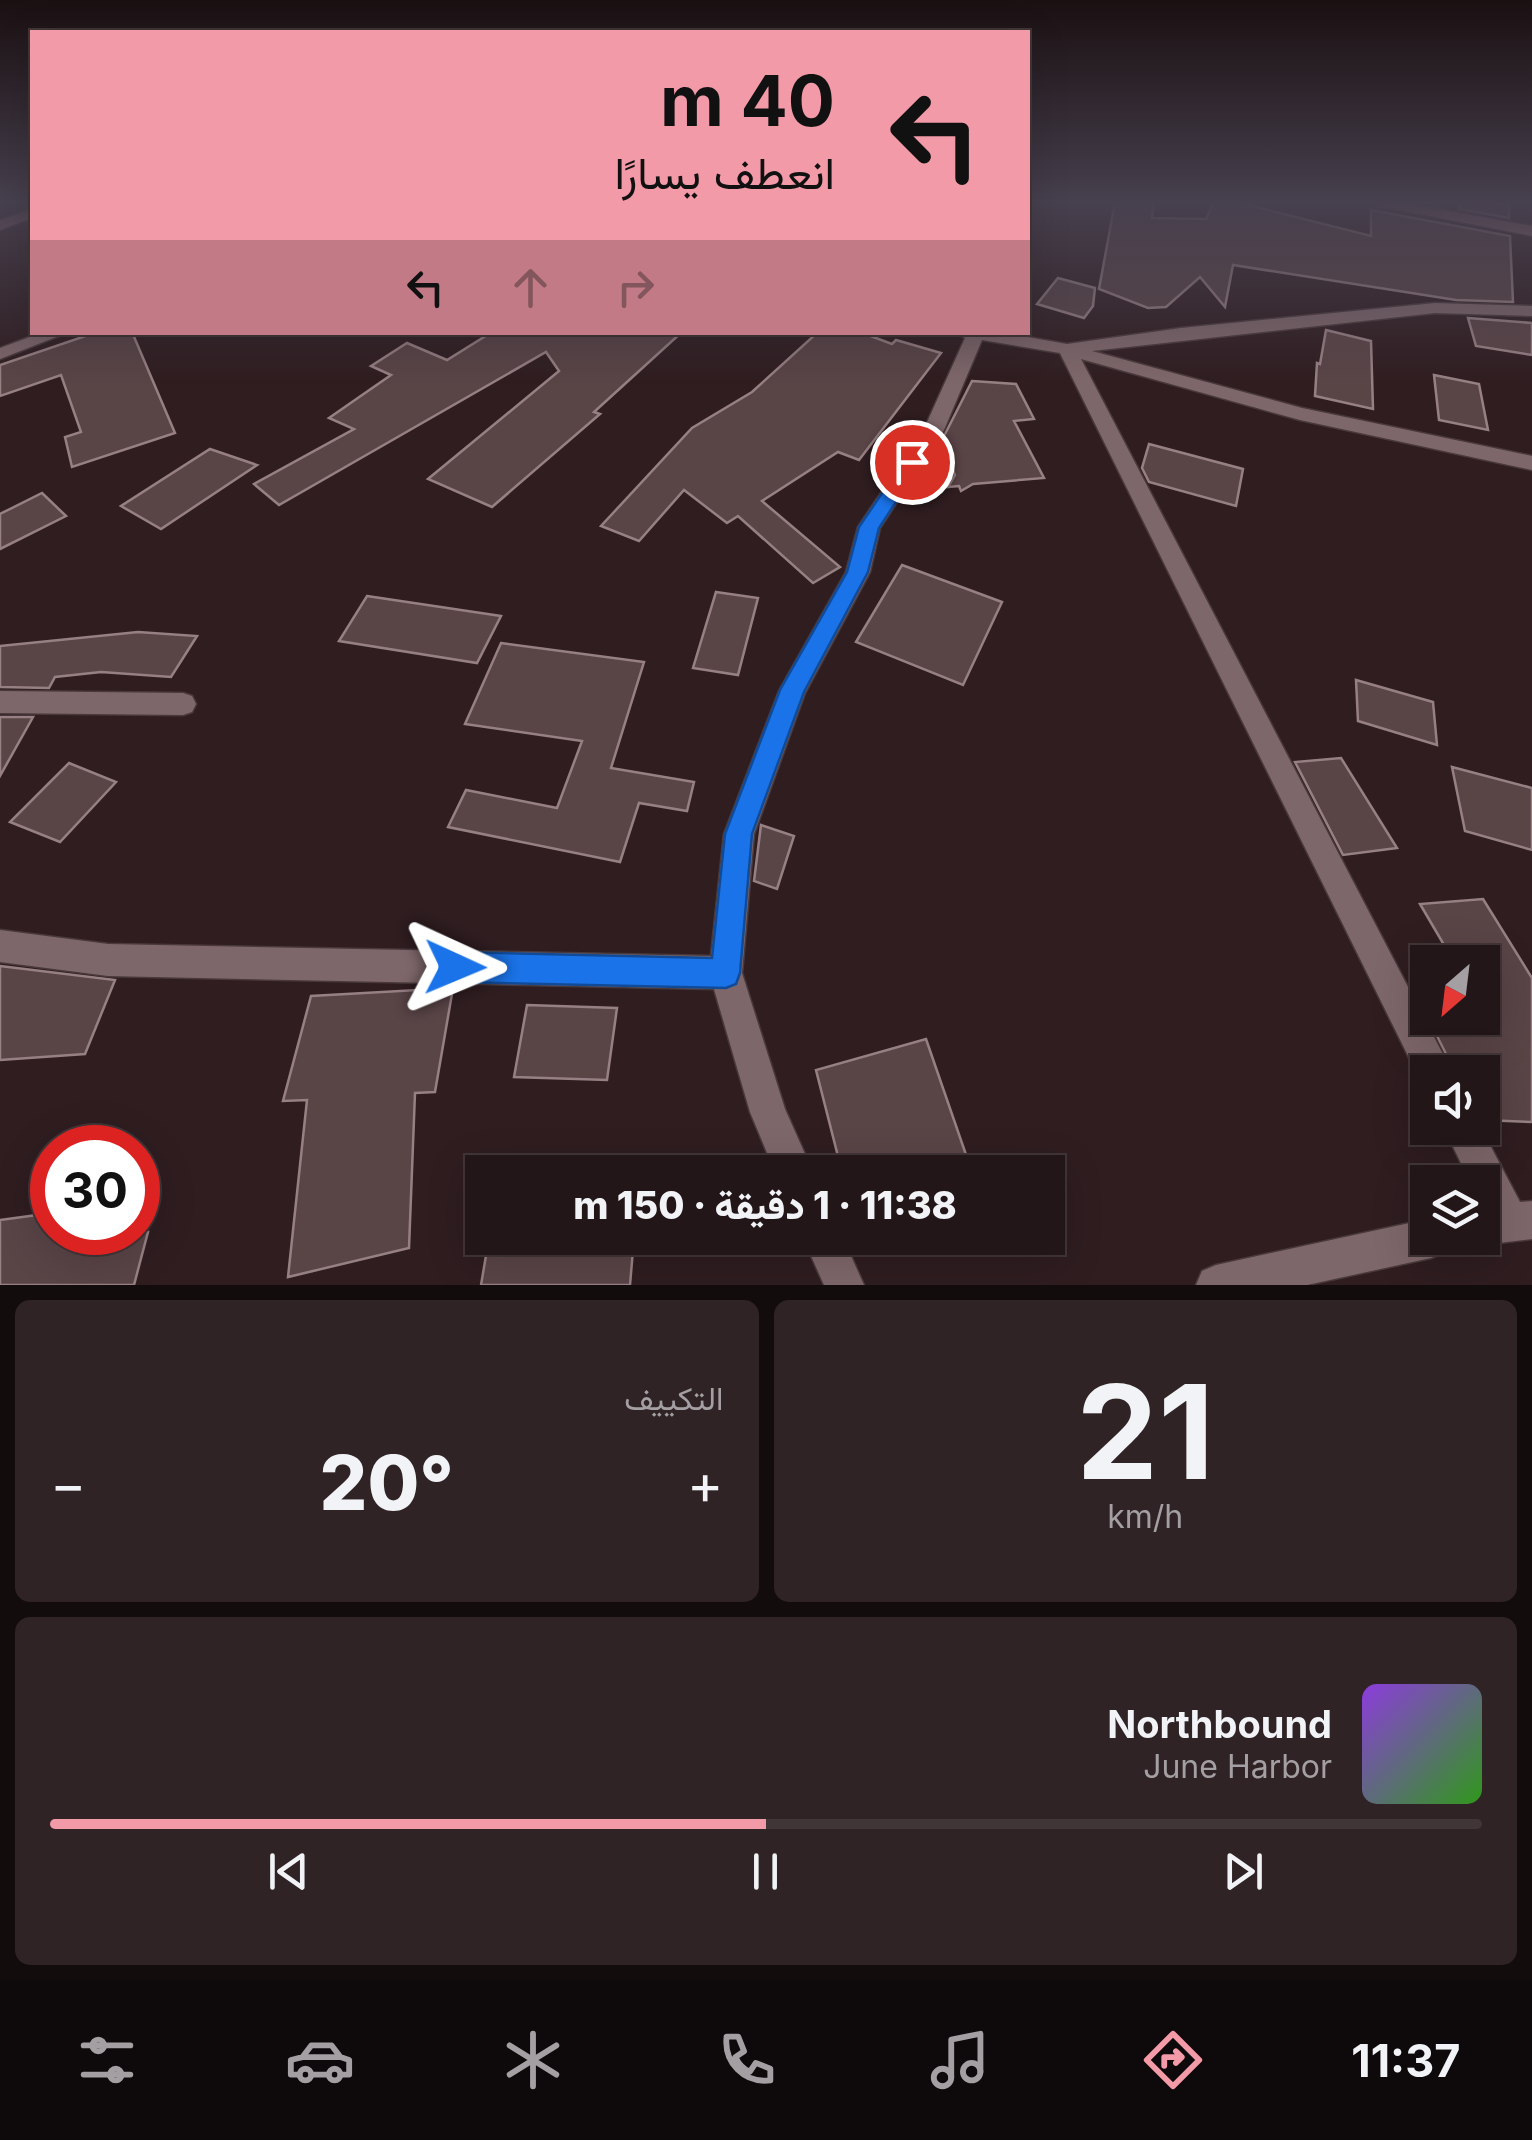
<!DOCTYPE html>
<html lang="ar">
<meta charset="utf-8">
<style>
:root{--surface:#231618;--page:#2f2325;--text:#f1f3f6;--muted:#a39fa2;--line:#403537;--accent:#f39aa8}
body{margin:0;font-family:Inter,Vazirmatn,sans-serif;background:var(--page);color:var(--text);direction:rtl;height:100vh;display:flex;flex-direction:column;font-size:38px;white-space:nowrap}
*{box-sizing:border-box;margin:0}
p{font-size:32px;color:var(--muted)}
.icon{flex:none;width:55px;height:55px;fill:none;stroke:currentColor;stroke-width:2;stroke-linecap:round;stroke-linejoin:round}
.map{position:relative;height:1285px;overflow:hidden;direction:ltr}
.panel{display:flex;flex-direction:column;gap:15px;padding:15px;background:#130c0d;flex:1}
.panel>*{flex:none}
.guide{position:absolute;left:30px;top:30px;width:1000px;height:305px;border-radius:0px;box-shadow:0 10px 40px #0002,0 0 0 2px var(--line);direction:rtl;background:#f39aa8;color:#111;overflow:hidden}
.needle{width:65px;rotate:208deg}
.tools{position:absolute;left:1410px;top:945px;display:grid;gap:20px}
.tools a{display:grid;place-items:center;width:90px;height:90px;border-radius:0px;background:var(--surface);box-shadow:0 10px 40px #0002,0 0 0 2px var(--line);font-size:50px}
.speed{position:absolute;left:30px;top:1125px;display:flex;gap:20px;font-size:50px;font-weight:700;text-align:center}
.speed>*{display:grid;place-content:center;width:130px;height:130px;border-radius:50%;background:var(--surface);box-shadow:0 10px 40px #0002,0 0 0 2px var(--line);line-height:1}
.speed .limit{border:15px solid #d22;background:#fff;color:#111}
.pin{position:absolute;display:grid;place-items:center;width:85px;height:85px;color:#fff;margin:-42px;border:5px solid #fff;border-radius:50%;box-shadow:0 2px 10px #0007}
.me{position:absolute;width:110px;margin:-55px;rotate:91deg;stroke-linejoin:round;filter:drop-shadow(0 0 8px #0008)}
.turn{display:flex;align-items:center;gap:35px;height:210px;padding:0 30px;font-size:45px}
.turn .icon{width:130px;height:130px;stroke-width:2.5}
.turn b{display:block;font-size:70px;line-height:85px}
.lanes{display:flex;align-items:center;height:95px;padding:0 30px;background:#0003;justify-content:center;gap:50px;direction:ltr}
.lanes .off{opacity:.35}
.big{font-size:75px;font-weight:800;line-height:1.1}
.panel .widget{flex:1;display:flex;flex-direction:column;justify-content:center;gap:15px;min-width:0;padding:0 35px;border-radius:15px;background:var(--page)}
.panel .dial{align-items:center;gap:0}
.dial b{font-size:130px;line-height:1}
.song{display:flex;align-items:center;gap:30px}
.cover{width:120px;height:120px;border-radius:15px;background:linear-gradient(135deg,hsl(270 70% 55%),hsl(110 70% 35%))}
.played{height:10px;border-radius:5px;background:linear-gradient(90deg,var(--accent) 50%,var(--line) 50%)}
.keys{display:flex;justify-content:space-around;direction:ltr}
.heat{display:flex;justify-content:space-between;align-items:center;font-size:55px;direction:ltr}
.panel .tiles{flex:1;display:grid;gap:15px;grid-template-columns:1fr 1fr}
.widget:last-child{grid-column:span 2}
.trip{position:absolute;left:465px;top:1155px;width:600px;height:100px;border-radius:0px;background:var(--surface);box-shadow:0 10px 40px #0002,0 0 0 2px var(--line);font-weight:800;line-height:100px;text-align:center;direction:rtl}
.tab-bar{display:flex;height:160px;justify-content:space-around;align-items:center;background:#0e090a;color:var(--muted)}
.tab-bar .icon{width:70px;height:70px}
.tab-bar .on{color:var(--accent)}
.tab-bar b{font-size:45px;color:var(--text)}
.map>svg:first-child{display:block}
.building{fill:#594446;stroke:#978083;stroke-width:2.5}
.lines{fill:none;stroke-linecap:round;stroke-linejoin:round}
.street-casing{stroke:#49393b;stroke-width:3}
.secondary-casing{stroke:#49393b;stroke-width:3}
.street{fill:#7e676a;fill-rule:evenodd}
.secondary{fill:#a37179;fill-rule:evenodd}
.route{fill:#1a73e8;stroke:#114b97;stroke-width:2.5}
</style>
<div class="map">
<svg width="1532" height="1285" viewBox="0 0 1532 1285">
<rect width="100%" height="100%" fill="#2f1d20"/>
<g class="building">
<path d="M 1115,202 L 1154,202 L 1152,218 L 1206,219 L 1214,202 L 1236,202 L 1371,236 L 1371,210 L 1510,236 L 1513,302 L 1456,300 L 1233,265 L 1225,307 L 1200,277 L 1166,307 L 1148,308 L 1099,289 Z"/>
<path d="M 1459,202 L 1509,205 L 1509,218 L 1459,209 Z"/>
<path d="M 1058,278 L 1095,288 L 1093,306 L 1084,318 L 1037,304 Z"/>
<path d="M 1468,318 L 1532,323 L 1532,355 L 1476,346 Z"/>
<path d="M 1326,330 L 1371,341 L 1373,409 L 1315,396 L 1317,363 L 1320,364 Z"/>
<path d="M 97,332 L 132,332 L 175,433 L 72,467 L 65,437 L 81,432 L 61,375 L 0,396 L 0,365 Z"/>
<path d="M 492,332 L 682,332 L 594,412 L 600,414 L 492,507 L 428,479 L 559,371 L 546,352 L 279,505 L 254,484 L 354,429 L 329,418 L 391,375 L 371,366 L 407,343 L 447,360 Z"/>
<path d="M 818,332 L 860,332 L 892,344 L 896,340 L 941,353 L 859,460 L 838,452 L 762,501 L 840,567 L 813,583 L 738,516 L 727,523 L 684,490 L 639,541 L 601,526 L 692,428 L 752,392 Z"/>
<path d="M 1434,375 L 1479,384 L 1488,430 L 1439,420 Z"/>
<path d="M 972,381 L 1016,384 L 1034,419 L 1014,421 L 1044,478 L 973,484 L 961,491 L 959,486 L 948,487 L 955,475 L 941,442 Z"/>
<path d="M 1149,444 L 1243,469 L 1236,506 L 1149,482 L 1142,468 Z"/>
<path d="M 210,449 L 257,465 L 161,529 L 121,506 Z"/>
<path d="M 42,493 L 66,516 L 0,549 L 0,514 Z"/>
<path d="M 902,565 L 1002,602 L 963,685 L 856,642 Z"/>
<path d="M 716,592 L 758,598 L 738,675 L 693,668 Z"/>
<path d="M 367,596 L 501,616 L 477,663 L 339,641 Z"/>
<path d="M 138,632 L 197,636 L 171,677 L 101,672 L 55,677 L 49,688 L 0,687 L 0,646 Z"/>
<path d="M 501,643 L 644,662 L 611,768 L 694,782 L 687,811 L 639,803 L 620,862 L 448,827 L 466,790 L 557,808 L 582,741 L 465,724 Z"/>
<path d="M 1356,680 L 1433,702 L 1437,745 L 1358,721 Z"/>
<path d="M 0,717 L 33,717 L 0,776 Z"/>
<path d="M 1341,758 L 1397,848 L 1343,855 L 1295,762 Z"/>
<path d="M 69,763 L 116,782 L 60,842 L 10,822 Z"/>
<path d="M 1452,767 L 1532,788 L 1532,850 L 1465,831 Z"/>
<path d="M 761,825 L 794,836 L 777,889 L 754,881 Z"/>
<path d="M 1483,899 L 1532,978 L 1532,1122 L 1482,1120 L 1482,1072 L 1455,1072 L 1428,1018 L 1482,1018 L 1482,962 L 1454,962 L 1420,904 Z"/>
<path d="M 0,966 L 115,980 L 85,1054 L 0,1060 Z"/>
<path d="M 453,988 L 435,1092 L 415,1093 L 409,1248 L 288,1277 L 307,1100 L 283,1101 L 311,996 Z"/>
<path d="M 527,1005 L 617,1008 L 607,1080 L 514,1077 Z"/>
<path d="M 926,1039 L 972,1172 L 842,1172 L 816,1070 Z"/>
<path d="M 52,1213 L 52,1232 L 148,1232 L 134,1285 L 0,1285 L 0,1220 Z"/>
<path d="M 489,1238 L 634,1238 L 630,1285 L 481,1285 Z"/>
</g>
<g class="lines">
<defs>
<g id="street">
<path d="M 1435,303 L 1532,306 L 1532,316 L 1435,313 L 1092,351 L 1302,408 L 1532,456 L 1532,470 L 1300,420 L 1081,359 L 1446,1060 L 1451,1072 L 1428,1072 L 1428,1087 L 1422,1084 L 1060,353 L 982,340 L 944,430 L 880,528 L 870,572 L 805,693 L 754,834 L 742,973 L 785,1109 L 813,1172 L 775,1172 L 750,1112 L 714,989 L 108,976 L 0,962 L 0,930 L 108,944 L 711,956 L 724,834 L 779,691 L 846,572 L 858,527 L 924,429 L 965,338 L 955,332 L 999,332 L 1067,344 L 1181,328 Z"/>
<path d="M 43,332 L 69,332 L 0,359 L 0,348 Z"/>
<path d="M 0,691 L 183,693 L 192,696 L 196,704 L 192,712 L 183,715 L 0,713 Z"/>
<path d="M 1444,1128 L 1481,1128 L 1520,1202 L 1532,1201 L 1532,1239 L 1482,1245 L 1468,1240 L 1482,1238 L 1482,1182 L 1470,1182 Z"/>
<path d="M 1428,1219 L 1428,1238 L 1451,1238 L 1445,1252 L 1431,1258 L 1307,1285 L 1196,1285 L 1202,1271 L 1216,1265 Z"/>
<path d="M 803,1238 L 843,1238 L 864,1285 L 824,1285 Z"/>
</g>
<g id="secondary">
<path d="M 1371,202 L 1400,202 L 1532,226 L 1532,236 L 1378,206 Z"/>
<path d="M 32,209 L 32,218 L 0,230 L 0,220 Z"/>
</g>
</defs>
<use href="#street" class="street-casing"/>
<use href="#secondary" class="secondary-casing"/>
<use href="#street" class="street"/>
<use href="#secondary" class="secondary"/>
</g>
<linearGradient id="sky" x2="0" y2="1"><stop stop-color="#1a1012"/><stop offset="0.53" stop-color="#47404e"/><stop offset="1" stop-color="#47404e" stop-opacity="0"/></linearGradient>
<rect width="1532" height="382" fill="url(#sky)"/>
<path class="route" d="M 912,456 L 922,462 L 879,528 L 868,572 L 804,692 L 752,834 L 740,973 L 736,984 L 726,988 L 455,982 L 445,978 L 440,967 L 445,957 L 455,952 L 712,958 L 725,834 L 780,690 L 847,572 L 859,527 L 906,458 Z"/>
</svg>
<div class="tools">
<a><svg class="needle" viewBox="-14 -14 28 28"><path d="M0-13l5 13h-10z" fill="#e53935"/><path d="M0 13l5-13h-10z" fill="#a39fa2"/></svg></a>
<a><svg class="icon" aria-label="sound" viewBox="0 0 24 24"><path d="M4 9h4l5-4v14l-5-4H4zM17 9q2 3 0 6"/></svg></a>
<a><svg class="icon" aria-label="layers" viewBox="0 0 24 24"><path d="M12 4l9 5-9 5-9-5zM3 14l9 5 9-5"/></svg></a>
</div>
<div class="speed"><div class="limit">30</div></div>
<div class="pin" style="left:912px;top:462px;background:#d93025"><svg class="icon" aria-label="arrive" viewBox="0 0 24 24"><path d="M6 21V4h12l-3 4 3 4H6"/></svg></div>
<svg class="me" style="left:455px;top:967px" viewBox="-20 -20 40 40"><path d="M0-17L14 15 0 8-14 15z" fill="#1a73e8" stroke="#fff" stroke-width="4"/></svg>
<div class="trip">11:38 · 1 دقيقة · 150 m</div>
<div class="guide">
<div class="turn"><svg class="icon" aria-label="left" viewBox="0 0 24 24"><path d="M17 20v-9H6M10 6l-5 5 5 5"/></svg><div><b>40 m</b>انعطف يسارًا</div></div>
<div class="lanes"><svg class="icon" aria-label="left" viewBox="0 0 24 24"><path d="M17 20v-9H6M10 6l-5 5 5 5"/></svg><svg class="icon off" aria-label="ahead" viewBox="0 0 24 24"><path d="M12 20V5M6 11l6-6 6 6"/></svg><svg class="icon off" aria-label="right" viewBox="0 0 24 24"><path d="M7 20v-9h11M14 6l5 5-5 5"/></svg></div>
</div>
</div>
<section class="panel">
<div class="tiles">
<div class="widget dial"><b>21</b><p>km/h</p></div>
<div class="widget"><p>التكييف</p>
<div class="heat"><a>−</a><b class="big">20°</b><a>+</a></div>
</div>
<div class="widget">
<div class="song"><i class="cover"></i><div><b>Northbound</b><p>June Harbor</p></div></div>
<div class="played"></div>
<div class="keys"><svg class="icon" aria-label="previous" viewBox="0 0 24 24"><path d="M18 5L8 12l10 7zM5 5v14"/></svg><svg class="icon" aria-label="pause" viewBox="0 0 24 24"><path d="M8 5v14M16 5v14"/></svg><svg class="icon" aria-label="next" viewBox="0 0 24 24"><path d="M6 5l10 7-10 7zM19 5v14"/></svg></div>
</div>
</div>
</section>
<nav class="tab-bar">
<b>11:37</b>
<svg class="icon on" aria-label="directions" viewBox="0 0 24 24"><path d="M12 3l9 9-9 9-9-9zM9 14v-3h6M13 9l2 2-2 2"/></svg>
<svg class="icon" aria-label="music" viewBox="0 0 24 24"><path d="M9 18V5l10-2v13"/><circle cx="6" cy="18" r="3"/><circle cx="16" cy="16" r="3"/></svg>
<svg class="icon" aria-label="phone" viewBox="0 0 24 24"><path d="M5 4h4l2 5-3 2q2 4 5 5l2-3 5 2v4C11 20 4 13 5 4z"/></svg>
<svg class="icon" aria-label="climate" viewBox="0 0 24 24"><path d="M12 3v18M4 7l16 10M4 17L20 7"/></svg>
<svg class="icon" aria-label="car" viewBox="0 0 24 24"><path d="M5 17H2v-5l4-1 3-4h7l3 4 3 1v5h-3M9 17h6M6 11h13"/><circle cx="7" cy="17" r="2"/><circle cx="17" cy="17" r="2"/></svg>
<svg class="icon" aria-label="filters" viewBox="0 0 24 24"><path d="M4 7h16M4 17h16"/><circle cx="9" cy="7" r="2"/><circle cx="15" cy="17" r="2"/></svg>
</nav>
